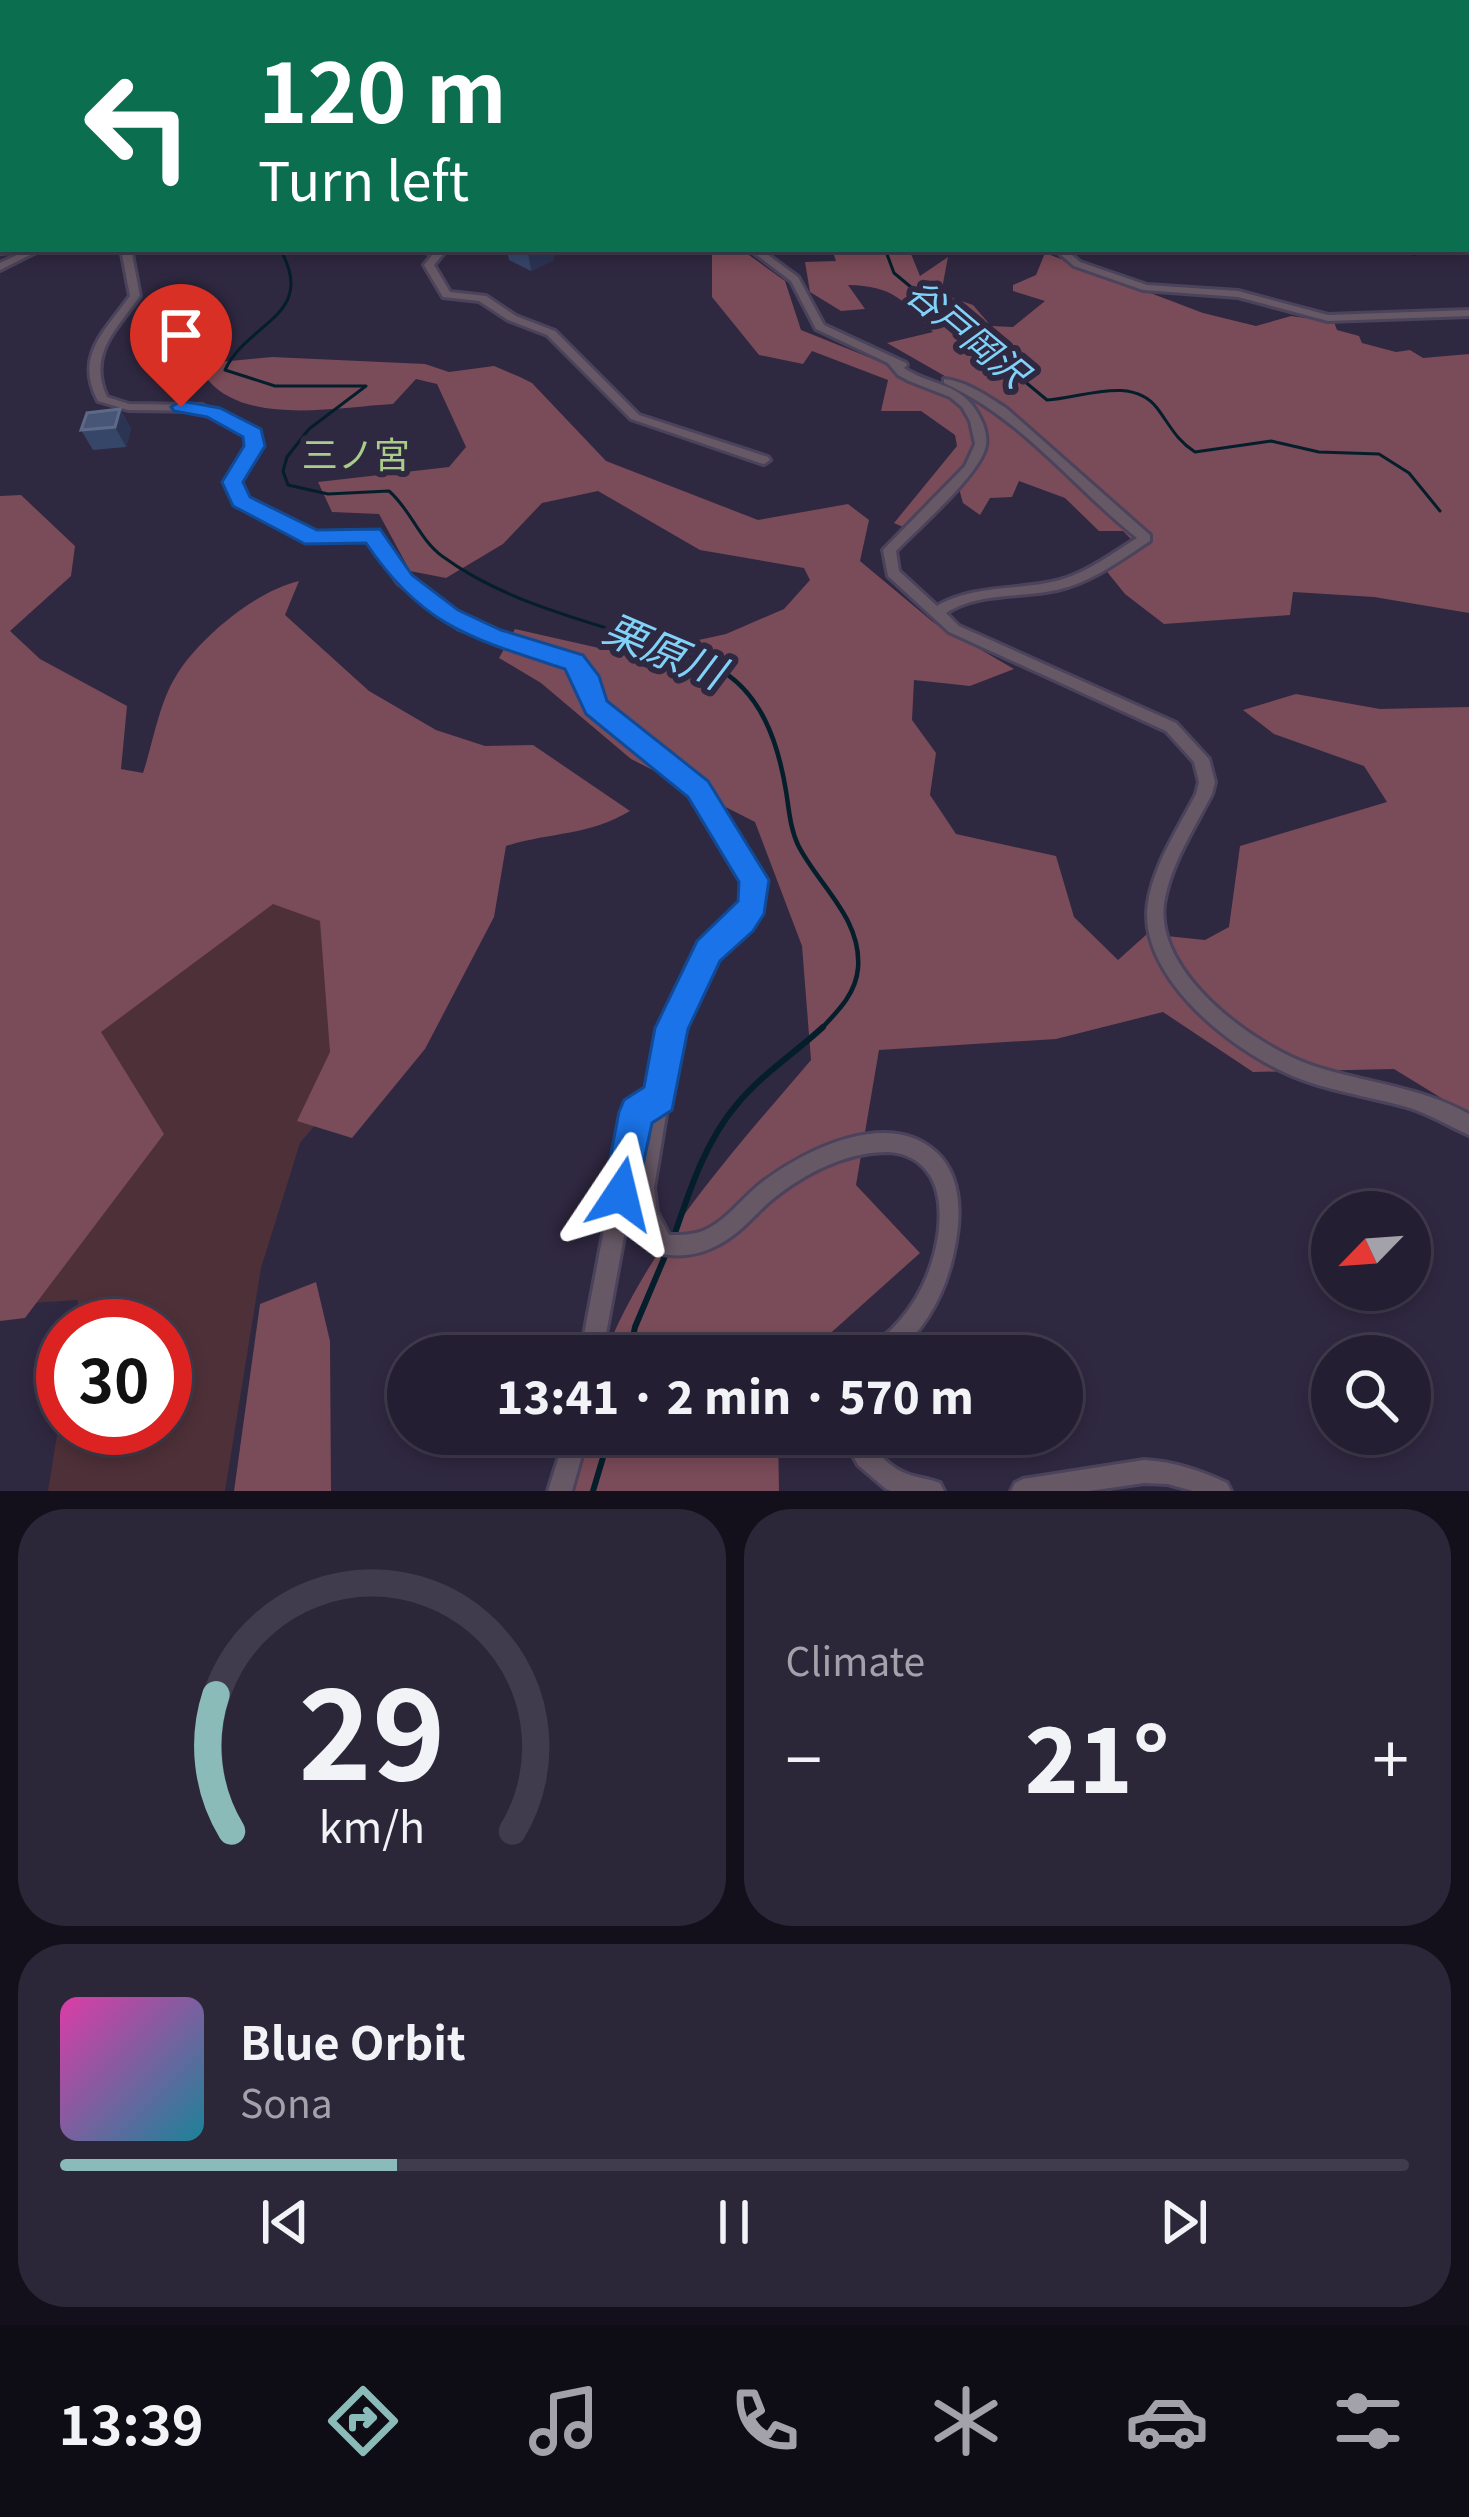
<!DOCTYPE html>
<meta charset="utf-8">
<style>
:root{--surface:#231e31;--page:#2b2739;--text:#f1f3f6;--muted:#a3a2ab;--line:#403c4d;--accent:#8bbbb9}
body{margin:0;font-family:Georgia,"Noto Sans JP",serif;background:var(--page);color:var(--text);height:100vh;display:flex;flex-direction:column;font-size:45px;white-space:nowrap}
*{box-sizing:border-box;margin:0}
p{font-size:39px;color:var(--muted)}
.icon{flex:none;width:66px;height:66px;fill:none;stroke:currentColor;stroke-width:2;stroke-linecap:round;stroke-linejoin:round}
.map{position:relative;height:1491px;overflow:hidden}
.drawer{display:flex;flex-direction:column;gap:18px;padding:18px;background:#13101b;flex:1}
.drawer>*{flex:none}
.top-card{position:absolute;left:0px;top:0px;width:1470px;height:252px;box-shadow:0 6px 18px #0003,0 0 0 3px var(--line);background:#0b6e4f;color:#fff;overflow:hidden}
.needle{width:78px;rotate:245deg}
.controls{position:absolute;left:1311px;top:1191px;display:grid;gap:24px}
.controls a{display:grid;place-items:center;width:120px;height:120px;border-radius:50%;background:var(--surface);box-shadow:0 6px 18px #0003,0 0 0 3px var(--line);font-size:60px}
.speed{position:absolute;left:36px;top:1299px;display:flex;gap:24px;font-size:60px;font-weight:700;text-align:center}
.speed>*{display:grid;place-content:center;width:156px;height:156px;border-radius:50%;background:var(--surface);box-shadow:0 6px 18px #0003,0 0 0 3px var(--line);line-height:1}
.speed .limit{border:18px solid #d22;background:#fff;color:#111}
.pin{position:absolute;display:grid;place-items:center;width:102px;height:102px;color:#fff;margin:-123px -51px;border-radius:50% 50% 50% 0;rotate:-45deg;box-shadow:0 0 12px #0007}
.pin .icon{rotate:45deg}
.me{position:absolute;width:132px;margin:-66px;rotate:10deg;stroke-linejoin:round;filter:drop-shadow(0 0 9px #0008)}
.turn{display:flex;align-items:center;gap:42px;height:252px;padding:0 60px;font-size:54px}
.turn .icon{width:156px;height:156px;stroke-width:2.5}
.turn b{display:block;font-size:84px;line-height:102px}
.big{font-size:90px;font-weight:800;line-height:1.1}
.drawer .tile{flex:1;display:flex;flex-direction:column;justify-content:center;gap:18px;min-width:0;padding:0 42px;border-radius:48px;background:var(--page)}
.drawer .dial{align-items:center;gap:0}
.dial svg{height:312px;overflow:visible;fill:none;stroke:var(--line);stroke-width:7;stroke-linecap:round;text-anchor:middle}
.dial text{fill:var(--text);stroke:none}
.song{display:flex;align-items:center;gap:36px}
.cover{width:144px;height:144px;border-radius:18px;background:linear-gradient(135deg,hsl(320 70% 55%),hsl(190 70% 35%))}
.played{height:12px;border-radius:6px;background:linear-gradient(90deg,var(--accent) 25%,var(--line) 25%)}
.keys{display:flex;justify-content:space-around;direction:ltr}
.heat{display:flex;justify-content:space-between;align-items:center;font-size:66px;direction:ltr}
.drawer .tiles{flex:1;display:grid;gap:18px;grid-template-columns:1fr 1fr}
.tile:last-child{grid-column:span 2}
.trip{position:absolute;left:387px;top:1335px;width:696px;height:120px;border-radius:60px;background:var(--surface);box-shadow:0 6px 18px #0003,0 0 0 3px var(--line);font-weight:800;line-height:120px;text-align:center}
.menu{display:flex;height:192px;justify-content:space-around;align-items:center;background:#0e0c14;color:var(--muted)}
.menu .icon{width:84px;height:84px}
.menu .on{color:var(--accent)}
.menu b{font-size:54px;color:var(--text)}
.map>svg:first-child{display:block}
.green{fill:#4e3038}
.forest{fill:#7a4b58}
.lines{fill:none;stroke-linecap:round;stroke-linejoin:round}
.stream-far2{stroke:#041f2b;stroke-width:3}
.stream-far1{stroke:#041f2b;stroke-width:4.5}
.stream{stroke:#041f2b;stroke-width:6}
.river{fill:#041f2b;fill-rule:evenodd}
.street-casing{stroke:#4a435b;stroke-width:6}
.secondary-casing{stroke:#4a435b;stroke-width:6}
.street{fill:#675866;fill-rule:evenodd}
.secondary{fill:#886f86;fill-rule:evenodd}
.wall{fill:#364669}
.shaded-wall{fill:#2c3454}
.building{fill:#475676;stroke:#5d6987;stroke-width:3}
.route{fill:#1a73e8;stroke:#114b97;stroke-width:3}
.labels{text-anchor:middle;stroke-width:12;stroke-linejoin:round;paint-order:stroke}
.far-water-label{font-size:36px;font-style:italic;fill:#81d2f9;stroke:#2f2841}
.far-neighbourhood-label{font-size:36px;fill:#a9cd89;stroke:#2f2841}
.water-label{font-size:42px;font-style:italic;fill:#81d2f9;stroke:#2f2841}
</style>
<div class="map">
<svg width="1469" height="1491" viewBox="0 0 1469 1491">
<rect width="100%" height="100%" fill="#2f2841"/>
<path class="green" d="M 0,823 L 314,847 L 358,1074 L 300,1143 L 261,1268 L 225,1491 L 48,1491 L 63,1398 L 63,1428 L 165,1428 L 165,1326 L 75,1326 L 78,1300 L 0,1305 Z"/>
<g class="forest">
<path d="M 832,249 L 909,249 L 920,276 L 948,257 L 941,294 L 973,305 L 991,326 L 1013,327 L 1045,301 L 1013,291 L 1013,285 L 1036,275 L 1045,253 L 1203,313 L 1256,326 L 1291,316 L 1334,322 L 1337,330 L 1359,336 L 1362,343 L 1396,352 L 1410,350 L 1423,358 L 1469,354 L 1469,613 L 1374,597 L 1293,592 L 1290,615 L 1164,624 L 1125,594 L 1104,568 L 1136,544 L 1123,531 L 1099,531 L 1065,498 L 1019,481 L 1012,497 L 990,498 L 980,515 L 963,503 L 956,478 L 903,527 L 894,523 L 957,446 L 955,435 L 921,411 L 881,411 L 888,380 L 812,351 L 803,364 L 759,355 L 712,297 L 712,253 L 742,250 L 785,281 L 801,330 L 968,397 L 964,387 L 887,343 L 933,332 C 904,300 893,286 848,285 L 865,309 L 841,311 L 810,292 L 805,262 L 836,261 Z"/>
<path d="M 272,357 L 425,364 L 449,372 L 494,366 L 520,377 L 532,383 L 606,461 L 758,520 L 848,504 L 869,520 L 860,561 L 933,622 L 1014,669 L 970,686 L 914,680 L 912,720 L 936,753 L 930,795 L 956,834 L 1056,856 L 1074,917 L 1118,960 L 1147,934 L 1205,940 L 1229,927 L 1240,846 L 1387,802 L 1364,766 L 1274,734 L 1243,710 L 1296,694 L 1380,709 L 1469,707 L 1469,1115 L 1394,1069 L 1253,1072 L 1163,1012 L 1056,1039 L 879,1050 L 856,1185 L 920,1253 L 805,1356 L 604,1356 C 648,1245 734,1150 811,1060 L 802,946 L 755,822 L 631,759 L 541,683 L 499,658 L 515,629 L 630,655 L 726,634 L 784,609 L 810,580 L 804,568 L 700,550 L 598,491 L 542,503 L 503,544 L 446,578 L 410,571 L 379,514 L 332,512 L 318,482 L 449,467 L 466,447 L 437,384 L 416,379 L 393,404 C 338,407 247,426 208,380 L 209,363 Z"/>
<path d="M 21,495 L 75,546 L 71,576 L 10,631 L 40,659 L 127,706 L 121,769 L 143,773 C 153,743 159,703 176,676 C 199,638 256,591 299,581 L 285,615 L 369,691 L 436,730 L 485,746 L 533,745 L 630,811 C 588,836 551,832 506,846 L 494,917 L 425,1049 L 352,1138 L 297,1121 L 330,1052 L 320,921 L 273,904 L 101,1032 L 164,1134 L 25,1318 L 0,1321 L 0,496 Z"/>
<path d="M 316,1282 L 330,1341 L 331,1491 L 234,1491 L 260,1304 Z"/>
<path d="M 574,1434 L 778,1434 L 779,1491 L 552,1491 Z"/>
</g>
<g class="lines">
<g class="stream-far2">
<path d="M 619,0 L 624,3"/>
<path d="M 280,249 C 318,316 248,321 225,370 L 275,386 L 366,386 L 309,429 L 287,457 L 283,471 L 288,485 L 328,494 L 389,491 C 411,510 419,539 442,556 C 525,617 631,626 721,670"/>
<path d="M 885,249 L 894,273 L 1047,400 C 1082,398 1132,375 1157,408 C 1170,425 1176,440 1195,452 L 1271,441 L 1319,452 L 1379,454 L 1409,473 L 1440,511"/>
<path d="M 1346,249 L 1416,254"/>
</g>
<path class="stream-far1" d="M 715,667 C 761,691 778,742 786,791 C 789,809 790,828 798,845 C 818,885 862,918 858,968 C 856,994 837,1012 820,1030"/>
<g class="stream">
<path d="M 673,1239 C 689,1192 705,1141 738,1103 C 762,1074 795,1053 823,1027"/>
<path d="M 629,1356 L 635,1327 L 668,1249"/>
<path d="M 593,1491 L 610,1434"/>
</g>
<path class="river" d="M 589,0 L 606,0 L 587,3 Z"/>
<defs>
<g id="street">
<path d="M 330,0 L 337,0 L 335,3 L 328,3 Z"/>
<rect x="537" y="0" width="6" height="3"/>
<path d="M 731,0 L 737,0 L 739,3 L 733,3 Z"/>
<path d="M 0,247 L 20,249 L 15,252 L 0,253 Z"/>
<path d="M 30,249 L 42,249 L 0,270 L 0,263 Z"/>
<path d="M 121,249 L 131,249 L 140,296 C 117,329 87,354 107,397 L 129,404 L 202,405 L 257,432 L 260,446 L 238,482 L 246,499 L 306,532 L 376,532 L 408,577 L 469,623 L 579,658 L 593,676 L 602,704 L 703,785 L 760,875 L 762,880 L 759,909 L 748,926 L 715,957 L 680,1029 L 654,1188 L 657,1212 L 669,1235 C 681,1235 694,1235 705,1230 C 727,1220 742,1198 761,1183 C 804,1150 888,1108 936,1152 C 964,1178 961,1222 953,1256 C 944,1296 925,1329 894,1356 L 865,1356 C 871,1344 881,1339 891,1330 C 904,1317 915,1302 923,1285 C 937,1256 948,1207 931,1177 C 921,1160 904,1152 885,1152 C 842,1153 800,1176 768,1203 C 752,1218 738,1235 718,1245 C 700,1255 676,1259 656,1252 L 637,1214 L 634,1188 L 646,1117 L 602,1356 L 580,1356 L 626,1113 L 629,1106 L 651,1092 L 665,1022 L 703,945 L 736,916 L 745,902 L 746,881 L 693,793 L 591,711 L 580,678 L 569,666 L 459,629 L 398,583 L 368,539 L 300,539 L 237,504 L 226,482 L 248,446 L 247,436 L 200,411 L 128,410 L 98,401 C 74,356 105,331 130,296 Z"/>
<path d="M 412,249 L 447,249 L 434,265 L 450,292 L 486,296 L 516,316 L 555,331 L 639,415 L 768,457 L 770,460 L 764,464 L 760,463 L 631,419 L 547,335 L 508,320 L 479,301 L 443,297 L 424,265 L 433,254 Z"/>
<path d="M 749,249 L 760,249 L 798,277 L 824,325 L 906,363 L 907,365 L 904,368 C 922,381 945,382 963,396 C 975,405 989,428 986,445 C 983,472 916,530 896,551 L 899,571 L 937,606 C 975,584 1020,591 1060,580 C 1088,572 1113,553 1137,538 C 1071,485 1023,419 944,383 L 944,379 C 966,381 987,396 1006,408 L 1150,535 L 1150,541 C 1121,560 1092,582 1057,590 C 1020,598 978,592 946,613 L 959,626 L 1176,723 L 1209,759 L 1215,782 L 1212,794 C 1194,829 1170,865 1164,904 C 1155,973 1253,1045 1311,1065 C 1364,1083 1419,1086 1469,1114 L 1469,1135 C 1449,1126 1431,1115 1410,1108 C 1369,1096 1325,1091 1286,1073 C 1228,1047 1137,975 1148,903 C 1154,864 1178,829 1196,794 L 1199,782 L 1194,762 L 1166,731 L 949,632 L 888,576 L 883,550 L 965,466 L 975,444 L 970,421 L 962,407 L 950,397 L 909,381 L 898,375 L 888,363 L 816,329 L 791,281 Z"/>
<path d="M 1054,249 L 1065,249 L 1080,262 L 1147,285 L 1238,291 L 1328,315 L 1469,310 L 1469,316 L 1328,321 L 1238,297 L 1143,290 L 1074,266 Z"/>
<path d="M 566,1434 L 588,1434 L 572,1491 L 548,1491 Z"/>
<path d="M 841,1434 L 865,1434 C 876,1452 889,1468 910,1475 C 920,1478 930,1479 940,1483 L 944,1491 L 891,1491 L 886,1489 L 858,1465 Z"/>
<path d="M 1144,1460 C 1175,1462 1199,1470 1227,1483 L 1231,1491 L 1193,1491 L 1168,1484 L 1144,1483 L 1089,1491 L 1011,1491 L 1015,1483 L 1023,1479 Z"/>
</g>
<rect id="secondary" x="1467" y="212" width="2" height="8"/>
</defs>
<use href="#street" class="street-casing"/>
<use href="#secondary" class="secondary-casing"/>
<use href="#street" class="street"/>
<use href="#secondary" class="secondary"/>
</g>
<g class="wall">
<path d="M 507,249 L 553,249 L 554,260 L 531,271 L 509,260 Z"/>
<path d="M 120,409 L 131,429 L 126,447 L 93,450 L 81,430 Z"/>
</g>
<g class="shaded-wall">
<path d="M 535,249 L 553,249 L 554,260 L 531,271 L 528,252 Z"/>
<path d="M 120,409 L 131,429 L 126,447 L 115,427 Z"/>
</g>
<path class="building" d="M 120,409 L 115,427 L 81,430 L 87,413 Z"/>
<path class="route" d="M 181,401 L 220,408 L 261,429 L 265,446 L 243,482 L 250,497 L 317,530 L 380,529 L 412,575 L 458,610 L 501,630 L 583,655 L 599,676 L 607,701 L 708,781 L 769,880 L 764,914 L 753,931 L 720,961 L 688,1029 L 672,1110 L 652,1123 L 634,1207 L 621,1212 L 608,1207 L 603,1194 L 619,1112 L 624,1100 L 644,1087 L 655,1028 L 697,941 L 738,901 L 739,882 L 688,797 L 586,714 L 565,669 C 473,639 422,627 366,543 L 305,544 L 233,506 L 222,482 L 244,446 L 243,437 L 207,417 L 174,411 L 171,407 Z"/>
<g class="labels">
<g class="far-water-label">
<text transform="translate(967 333) rotate(40)" y="13">谷戸岡沢</text>
</g>
<g class="far-neighbourhood-label">
<text x="356" y="468">三ノ宮</text>
</g>
<g class="water-label">
<text transform="translate(664 651) rotate(23)" y="15">栗原川</text>
</g>
</g>
</svg>
<div class="controls">
<a><svg class="needle" viewBox="-14 -14 28 28"><path d="M0-13l5 13h-10z" fill="#e53935"/><path d="M0 13l5-13h-10z" fill="#a3a2ab"/></svg></a>
<a><svg class="icon" aria-label="search" viewBox="0 0 24 24"><circle cx="10" cy="10" r="6"/><path d="M15 15l6 6"/></svg></a>
</div>
<div class="speed"><div class="limit">30</div></div>
<div class="pin" style="left:181px;top:407px;background:#d93025"><svg class="icon" aria-label="arrive" viewBox="0 0 24 24"><path d="M6 21V4h12l-3 4 3 4H6"/></svg></div>
<svg class="me" style="left:621px;top:1194px" viewBox="-20 -20 40 40"><path d="M0-17L14 15 0 8-14 15z" fill="#1a73e8" stroke="#fff" stroke-width="4"/></svg>
<div class="trip">13:41 · 2 min · 570 m</div>
<div class="top-card">
<div class="turn"><svg class="icon" aria-label="left" viewBox="0 0 24 24"><path d="M17 20v-9H6M10 6l-5 5 5 5"/></svg><div><b>120 m</b>Turn left</div></div>
</div>
</div>
<section class="drawer">
<div class="tiles">
<div class="tile dial"><svg viewBox="0 0 100 80">
<path d="M14 69A42 42 0 1 1 86 69"/>
<path d="M14 69A42 42 0 0 1 10 34" stroke="#8bbbb9"/>
<text x="50" y="56" font-size="32" font-weight="700">29</text>
<text x="50" y="72" font-size="11">km/h</text>
</svg></div>
<div class="tile"><p>Climate</p>
<div class="heat"><a>−</a><b class="big">21°</b><a>+</a></div>
</div>
<div class="tile">
<div class="song"><i class="cover"></i><div><b>Blue Orbit</b><p>Sona</p></div></div>
<div class="played"></div>
<div class="keys"><svg class="icon" aria-label="previous" viewBox="0 0 24 24"><path d="M18 5L8 12l10 7zM5 5v14"/></svg><svg class="icon" aria-label="pause" viewBox="0 0 24 24"><path d="M8 5v14M16 5v14"/></svg><svg class="icon" aria-label="next" viewBox="0 0 24 24"><path d="M6 5l10 7-10 7zM19 5v14"/></svg></div>
</div>
</div>
</section>
<nav class="menu">
<b>13:39</b>
<svg class="icon on" aria-label="directions" viewBox="0 0 24 24"><path d="M12 3l9 9-9 9-9-9zM9 14v-3h6M13 9l2 2-2 2"/></svg>
<svg class="icon" aria-label="music" viewBox="0 0 24 24"><path d="M9 18V5l10-2v13"/><circle cx="6" cy="18" r="3"/><circle cx="16" cy="16" r="3"/></svg>
<svg class="icon" aria-label="phone" viewBox="0 0 24 24"><path d="M5 4h4l2 5-3 2q2 4 5 5l2-3 5 2v4C11 20 4 13 5 4z"/></svg>
<svg class="icon" aria-label="climate" viewBox="0 0 24 24"><path d="M12 3v18M4 7l16 10M4 17L20 7"/></svg>
<svg class="icon" aria-label="car" viewBox="0 0 24 24"><path d="M5 17H2v-5l4-1 3-4h7l3 4 3 1v5h-3M9 17h6M6 11h13"/><circle cx="7" cy="17" r="2"/><circle cx="17" cy="17" r="2"/></svg>
<svg class="icon" aria-label="filters" viewBox="0 0 24 24"><path d="M4 7h16M4 17h16"/><circle cx="9" cy="7" r="2"/><circle cx="15" cy="17" r="2"/></svg>
</nav>
